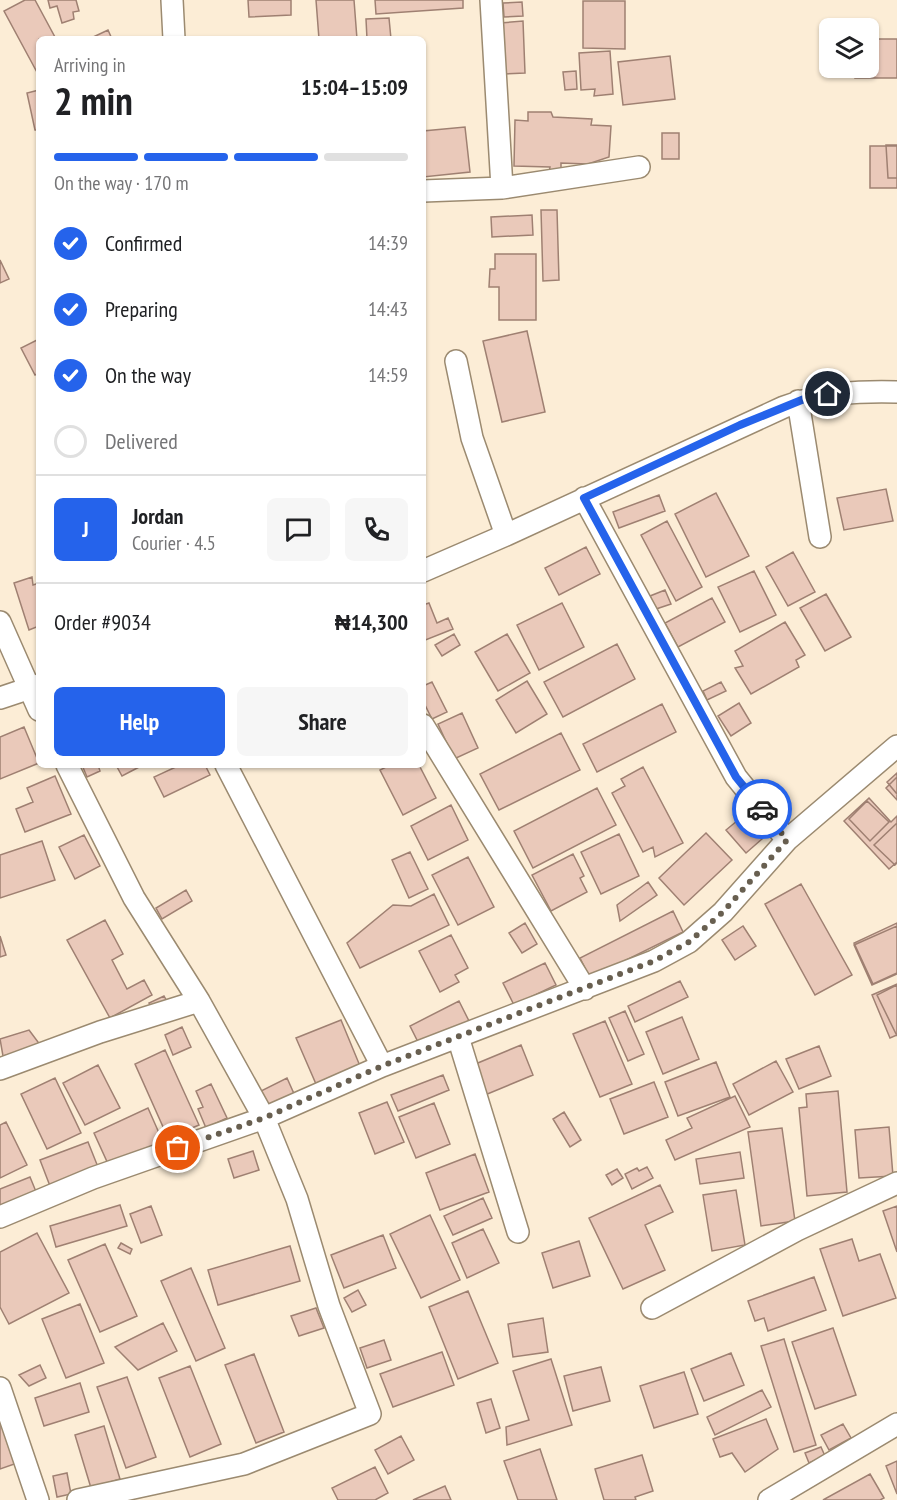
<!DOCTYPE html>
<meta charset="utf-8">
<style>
:root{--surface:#fff;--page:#f6f6f6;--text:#202124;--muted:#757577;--line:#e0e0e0;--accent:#2563eb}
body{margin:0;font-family:"PT Sans Narrow",sans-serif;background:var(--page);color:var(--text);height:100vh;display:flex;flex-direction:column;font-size:22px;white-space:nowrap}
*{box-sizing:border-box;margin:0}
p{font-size:20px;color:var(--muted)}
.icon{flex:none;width:33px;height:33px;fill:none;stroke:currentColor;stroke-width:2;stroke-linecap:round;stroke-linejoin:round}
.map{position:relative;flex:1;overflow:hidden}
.drawer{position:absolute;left:36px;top:36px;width:390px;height:732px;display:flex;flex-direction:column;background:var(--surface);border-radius:9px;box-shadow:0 2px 4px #0004}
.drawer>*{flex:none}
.buttons{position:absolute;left:819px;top:18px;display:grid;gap:12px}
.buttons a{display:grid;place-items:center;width:60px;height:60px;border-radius:9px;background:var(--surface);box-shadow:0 2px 4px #0004;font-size:30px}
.pin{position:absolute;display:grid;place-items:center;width:51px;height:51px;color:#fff;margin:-26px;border:3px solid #fff;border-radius:50%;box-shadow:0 2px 6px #0007}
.courier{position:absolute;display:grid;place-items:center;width:60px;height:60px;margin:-30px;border:4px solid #2563eb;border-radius:50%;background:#fff;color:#222;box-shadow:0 2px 8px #0007}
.head em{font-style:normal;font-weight:800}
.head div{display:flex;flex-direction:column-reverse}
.head{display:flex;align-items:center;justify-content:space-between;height:102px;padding:0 18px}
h1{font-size:39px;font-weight:800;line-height:45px}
.bar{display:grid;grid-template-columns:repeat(4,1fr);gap:9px 6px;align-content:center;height:72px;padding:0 18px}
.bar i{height:8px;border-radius:4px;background:var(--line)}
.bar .selected{background:var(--accent)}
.bar p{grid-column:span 4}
.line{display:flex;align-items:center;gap:15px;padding:0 18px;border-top:2px solid var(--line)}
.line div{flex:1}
.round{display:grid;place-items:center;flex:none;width:63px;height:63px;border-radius:9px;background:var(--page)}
ol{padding:0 18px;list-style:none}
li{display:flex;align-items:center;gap:18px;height:66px}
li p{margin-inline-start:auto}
li .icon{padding:6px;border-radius:50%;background:var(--accent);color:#fff;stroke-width:4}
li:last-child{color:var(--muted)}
li i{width:33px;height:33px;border:3px solid var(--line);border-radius:50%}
.primary-button{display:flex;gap:12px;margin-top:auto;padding:12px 18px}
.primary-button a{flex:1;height:69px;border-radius:9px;background:var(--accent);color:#fff;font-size:24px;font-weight:800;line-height:69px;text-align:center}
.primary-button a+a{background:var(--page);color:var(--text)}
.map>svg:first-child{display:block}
.building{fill:#eac9ba;stroke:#9f8072;stroke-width:1.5}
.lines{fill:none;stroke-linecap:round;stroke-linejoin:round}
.minor-casing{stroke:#9b8a70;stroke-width:24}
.minor{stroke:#fff;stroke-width:21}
.done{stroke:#685f50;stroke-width:6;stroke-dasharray:0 10.8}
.route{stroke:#2563eb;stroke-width:8}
</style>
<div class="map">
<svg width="897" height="1500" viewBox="0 0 897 1500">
<rect width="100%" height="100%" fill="#fcedd6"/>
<path class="building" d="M25,0h10l21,39h-17v37l-35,-65z
M48,0h28l3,11 -6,1 1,7 -12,4 -5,-17 -7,2z
M248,0h43v15l-42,2z
M316,0h38l3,39h-38z
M375,0h88v8l-87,6z
M583,1h42v48l-42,-1z
M522,2l1,14 -19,1 -1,-14z
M389,18l2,21h-24l-1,-20z
M523,21l2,52 -22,1 -3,-51z
M108,30l4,9h-23z
M868,39h29v39h-42v-10h13z
M610,51l3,43 -19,2 1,-7 -14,1 -2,-37z
M670,56l5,43 -52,6 -5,-43z
M576,71l1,18 -12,1 -2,-18z
M39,90v40h-4l-8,-37z
M528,112h23l2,5 39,2 -1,6 20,1 -2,31 -21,7 -27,-1v11l-12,-1 1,-6 -36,-1 1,-46 13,1z
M465,127l5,45 -47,5v-46z
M662,133h17v26h-17z
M886,145h11v33h-9z
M870,146h27v42h-27z
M541,210h16l2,70 -16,1z
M532,215l1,20 -41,2 -1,-20z
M495,254h41v66h-37v-33h-10l1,-18h5z
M0,260l9,19 -9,4z
M527,331l18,81 -43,10 -19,-81z
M39,339v34l-4,2 -14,-27z
M886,489l7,32 -49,9 -7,-32z
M716,493l33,63 -43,21 -31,-63z
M659,495l6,16 -46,17 -6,-16z
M667,521l35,66 -26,14 -35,-66z
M586,547l14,27 -41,21 -14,-27z
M793,552l22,40 -27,14 -22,-39z
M754,571l22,44 -36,17 -22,-45z
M32,577l1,8 6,-2v43l-10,4 -15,-47z
M665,590l6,14 -15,5 -6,-13z
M826,594l25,43 -26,14 -25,-43z
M712,598l13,24 -47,25 -13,-24z
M429,603l8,20 11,-5 5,11 -30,12v-36z
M562,603l22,44 -45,23 -22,-45z
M785,622l20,33 -9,5 3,7 -48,27 -16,-26 8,-2 -8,-15z
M454,634l6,11 -18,11 -7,-11z
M507,634l23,39 -32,18 -23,-39z
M617,644l18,35 -72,38 -19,-35z
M527,681l20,33 -31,19 -20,-33z
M432,682l15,30 -15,7 -9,-18v-15z
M721,682l5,9 -19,9 -4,-9z
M739,703l12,20 -20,13 -13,-20z
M662,704l14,28 -79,40 -14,-28z
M462,713l16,35 -24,11 -16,-35z
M24,727l15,36 -39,16v-42z
M561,733l19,37 -81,40 -19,-36z
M82,765h16l2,6 -13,6z
M116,765h27l-21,11z
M180,765h25l5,10 -46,22 -10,-20z
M390,765h29l17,33 -33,17 -23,-45z
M643,767l40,76 -28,14 -2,-10 -10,5 -31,-59 13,-7 -4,-7z
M897,773v21l-10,-12z
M55,776l16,38 -46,18 -9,-23 17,-7 -6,-14z
M897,777v23l-11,-12z
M597,788l19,37 -83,43 -19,-37z
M869,798l22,24 6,-6v46l-8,7 -45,-48z
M867,801l22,21 -19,19 -21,-22z
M451,805l17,35 -40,20 -17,-34z
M743,816l19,23 -16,14 -20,-23z
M897,823v40l-2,2 -21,-20z
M706,833l26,27 -48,45 -25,-27z
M619,834l20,42 -38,18 -20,-42z
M84,835l16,31 -25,13 -16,-32z
M42,841l13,39 -55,18v-43z
M410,852l18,37 -19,9 -17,-38z
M573,854l11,22 -4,2 7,14 -36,19 -19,-36z
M468,857l26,50 -36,18 -26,-50z
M648,882l9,13 -37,26 -3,-16z
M801,884l51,91 -37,20 -50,-91z
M186,890l6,11 -30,18 -6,-11z
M434,894l15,31 -89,43 -13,-25 46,-38 18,1z
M673,911l10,21 -93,46 -10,-20z
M105,920l18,34 -11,6 15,29 17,-9 8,15 -42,23 -43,-78z
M525,923l12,21 -15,9 -13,-20z
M897,923v50l-24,11 -19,-41z
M743,926l13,20 -21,14 -13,-20z
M897,926v48l-25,11 -18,-40z
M451,935l17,33 -13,7 4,7 -19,10 -21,-41z
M0,936l6,19 -6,2z
M545,963l11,22 -42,20 -11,-22z
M680,981l8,16 -53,25 -7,-16z
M897,984v51l-7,3 -18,-43z
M897,985v51l-20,-41z
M164,996l4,7 -15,7 -4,-7z
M459,1001l10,20 -49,25 -10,-20z
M625,1011l19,43 -16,7 -19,-43z
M682,1017l17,42 -36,15 -17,-42z
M341,1020l19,46 -44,18 -20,-46z
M605,1021l27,63 -32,13 -27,-63z
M182,1027l9,20 -18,8 -8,-20z
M29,1030l12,16 -38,10 -3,-17z
M521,1045l12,30 -48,20 -12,-30z
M819,1046l12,30 -32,13 -13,-30z
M165,1050l34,75 -31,13 -33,-74z
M776,1061l17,31 -44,23 -16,-31z
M716,1062l14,35 -52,19 -13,-34z
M98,1065l22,43 -35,17 -22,-42z
M443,1075l6,15 -51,21 -7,-16z
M55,1078l26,55 -34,16 -26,-55z
M287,1078l8,18 -29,14 -9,-17z
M654,1082l14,35 -44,17 -14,-35z
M211,1084l16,34 -21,10 -8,-19 5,-2 -7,-16z
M838,1091l9,101 -40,4 -8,-88 8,-1 -1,-13z
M735,1096l15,31 -75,33 -9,-20 26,-12 -5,-10z
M387,1102l17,40 -29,12 -16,-41z
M434,1103l16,41 -34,14 -17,-41z
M148,1108l15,34 -54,24 -15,-33z
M564,1112l17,28 -11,7 -17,-28z
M6,1122l21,43 -27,13v-53z
M889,1127l4,49 -34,2 -4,-48z
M782,1128l13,93 -34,5 -13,-94z
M88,1142l10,25 -48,19 -10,-26z
M253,1151l6,19 -25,8 -6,-19z
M740,1152l4,26 -44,6 -4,-25z
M475,1154l14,38 -49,18 -14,-37z
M647,1167l6,11 -21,11 -7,-15 12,-6 2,3z
M617,1169l6,9 -11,7 -6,-10z
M30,1177l7,17 -37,15v-20z
M660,1185l13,27 -28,13 20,45 -42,19 -34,-71z
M736,1190l9,55 -33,6 -9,-56z
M483,1198l9,20 -39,17 -9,-19z
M120,1205l7,21 -71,21 -6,-21z
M151,1206l11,29 -21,8 -11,-29z
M897,1206v46l-14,-41z
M430,1215l30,65 -39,18 -31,-64z
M483,1229l16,34 -32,15 -15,-35z
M37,1233l32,60 -60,31 -9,-17v-55z
M383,1235l13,33 -52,20 -13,-33z
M852,1239l7,22 21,-7 16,44 -53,18 -23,-67z
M579,1241l11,35 -37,12 -11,-35z
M121,1243l11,6 -2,5 -12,-6z
M105,1244l32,72 -37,16 -32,-72z
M290,1246l10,35 -82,24 -10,-35z
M191,1268l34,80 -29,13 -35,-80z
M814,1277l12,33 -58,21 -4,-13 -9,3 -7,-20z
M358,1290l8,15 -14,7 -8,-14z
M468,1291l30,72 -40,16 -29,-72z
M80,1304l24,59 -38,15 -24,-59z
M316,1308l8,20 -25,8 -8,-20z
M543,1318l5,34 -35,5 -5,-33z
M163,1323l14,28 -39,19 -23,-23z
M833,1328l23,67 -41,14 -23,-67z
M784,1339l32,106 -22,7 -33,-106z
M384,1340l7,20 -24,8 -7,-20z
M442,1352l12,33 -61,22 -13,-33z
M731,1353l13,32 -40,16 -13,-32z
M254,1354l30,78 -28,11 -31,-78z
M551,1359l21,66 -65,20 -1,-18 23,-7 -16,-49z
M40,1365l6,13 -17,8 -10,-11z
M190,1366l31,78 -31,13 -31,-79z
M601,1367l9,34 -37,10 -9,-35z
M684,1372l14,42 -44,14 -14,-42z
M127,1377l29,80 -30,11 -29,-81z
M80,1383l9,29 -45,14 -9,-28z
M762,1390l9,17 -56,28 -8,-18z
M491,1399l9,29 -14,5 -9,-30z
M766,1419l12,30 -33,23 -13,-19 -12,4 -7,-18z
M5,1423l15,39 -20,7v-44z
M843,1424l8,14 -22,12 -8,-15z
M104,1426l16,53 -29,9 -16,-53z
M401,1436l13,24 -26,14 -13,-24z
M821,1447l4,9 -16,7 -4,-10z
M540,1449l17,51h-39l-14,-39z
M642,1455l11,36 -18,6 1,3h-32l-9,-31z
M897,1461v33l-11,-28z
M375,1467l13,26 -13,7h-37l-6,-12z
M67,1473l4,21 -14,3 -4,-21z
M870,1474l14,24 -4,2h-57z
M445,1486l6,14h-38z"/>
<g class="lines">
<g class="minor-casing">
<path id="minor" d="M172,0l2,39
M491,0l11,188
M423,191l79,-3 137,-21
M456,361l16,77 34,97
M798,401l22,136
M584,498l152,279 51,63
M423,571l83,-36 278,-128c38,-14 73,-16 113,-15
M0,622l39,88
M0,698l39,-13
M423,725l162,264
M67,765l67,133 65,103 65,117 33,81 32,107 41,108 -126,50 -166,36
M226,765l156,301
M458,1037l60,195
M0,1069l100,-37 99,-31
M0,1217l93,-39 171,-60 118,-52 272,-105 35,-19 34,-30 64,-72 110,-94
M652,1308l145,-78 100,-47
M0,1388l38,112
M769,1500l128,-76"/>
</g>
<use href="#minor" class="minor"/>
</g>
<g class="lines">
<path class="done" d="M178,1148l86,-30 118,-52 272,-105 35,-19 34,-30 64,-72 -25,-31"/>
<path class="route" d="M762,809l-26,-32 -152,-279 156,-73 69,-28 19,-3"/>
</g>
</svg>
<div class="buttons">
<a><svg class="icon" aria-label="layers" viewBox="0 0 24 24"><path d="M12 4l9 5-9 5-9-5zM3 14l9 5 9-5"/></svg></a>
</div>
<div class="pin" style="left:178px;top:1148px;background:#ea580c"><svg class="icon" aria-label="bag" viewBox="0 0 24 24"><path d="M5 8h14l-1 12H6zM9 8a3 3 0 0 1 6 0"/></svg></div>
<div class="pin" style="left:828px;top:394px;background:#1f2937"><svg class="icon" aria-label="home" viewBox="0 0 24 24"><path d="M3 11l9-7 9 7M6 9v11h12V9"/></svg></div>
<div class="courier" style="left:762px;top:809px"><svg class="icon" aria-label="car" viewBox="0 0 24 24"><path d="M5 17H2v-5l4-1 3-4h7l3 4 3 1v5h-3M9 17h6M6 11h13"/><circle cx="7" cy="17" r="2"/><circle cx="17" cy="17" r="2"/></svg></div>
<section class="drawer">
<div class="head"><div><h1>2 min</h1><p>Arriving in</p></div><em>15:04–15:09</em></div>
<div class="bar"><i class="selected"></i><i class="selected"></i><i class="selected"></i><i></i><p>On the way · 170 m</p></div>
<ol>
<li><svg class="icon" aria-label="check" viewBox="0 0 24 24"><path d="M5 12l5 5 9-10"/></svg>Confirmed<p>14:39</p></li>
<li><svg class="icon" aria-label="check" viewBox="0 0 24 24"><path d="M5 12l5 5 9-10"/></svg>Preparing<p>14:43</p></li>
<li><svg class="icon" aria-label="check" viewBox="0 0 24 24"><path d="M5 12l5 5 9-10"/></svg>On the way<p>14:59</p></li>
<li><i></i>Delivered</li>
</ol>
<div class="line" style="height:108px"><b class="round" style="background:var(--accent);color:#fff">J</b><div><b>Jordan</b><p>Courier · 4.5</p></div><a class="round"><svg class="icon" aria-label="chat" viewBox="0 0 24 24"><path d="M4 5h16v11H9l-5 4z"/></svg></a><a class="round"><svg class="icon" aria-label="phone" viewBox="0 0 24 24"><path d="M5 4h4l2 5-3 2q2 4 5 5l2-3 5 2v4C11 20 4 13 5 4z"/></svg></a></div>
<div class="line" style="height:78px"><div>Order #9034</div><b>₦14,300</b></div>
<div class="primary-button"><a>Help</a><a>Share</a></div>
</section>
</div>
